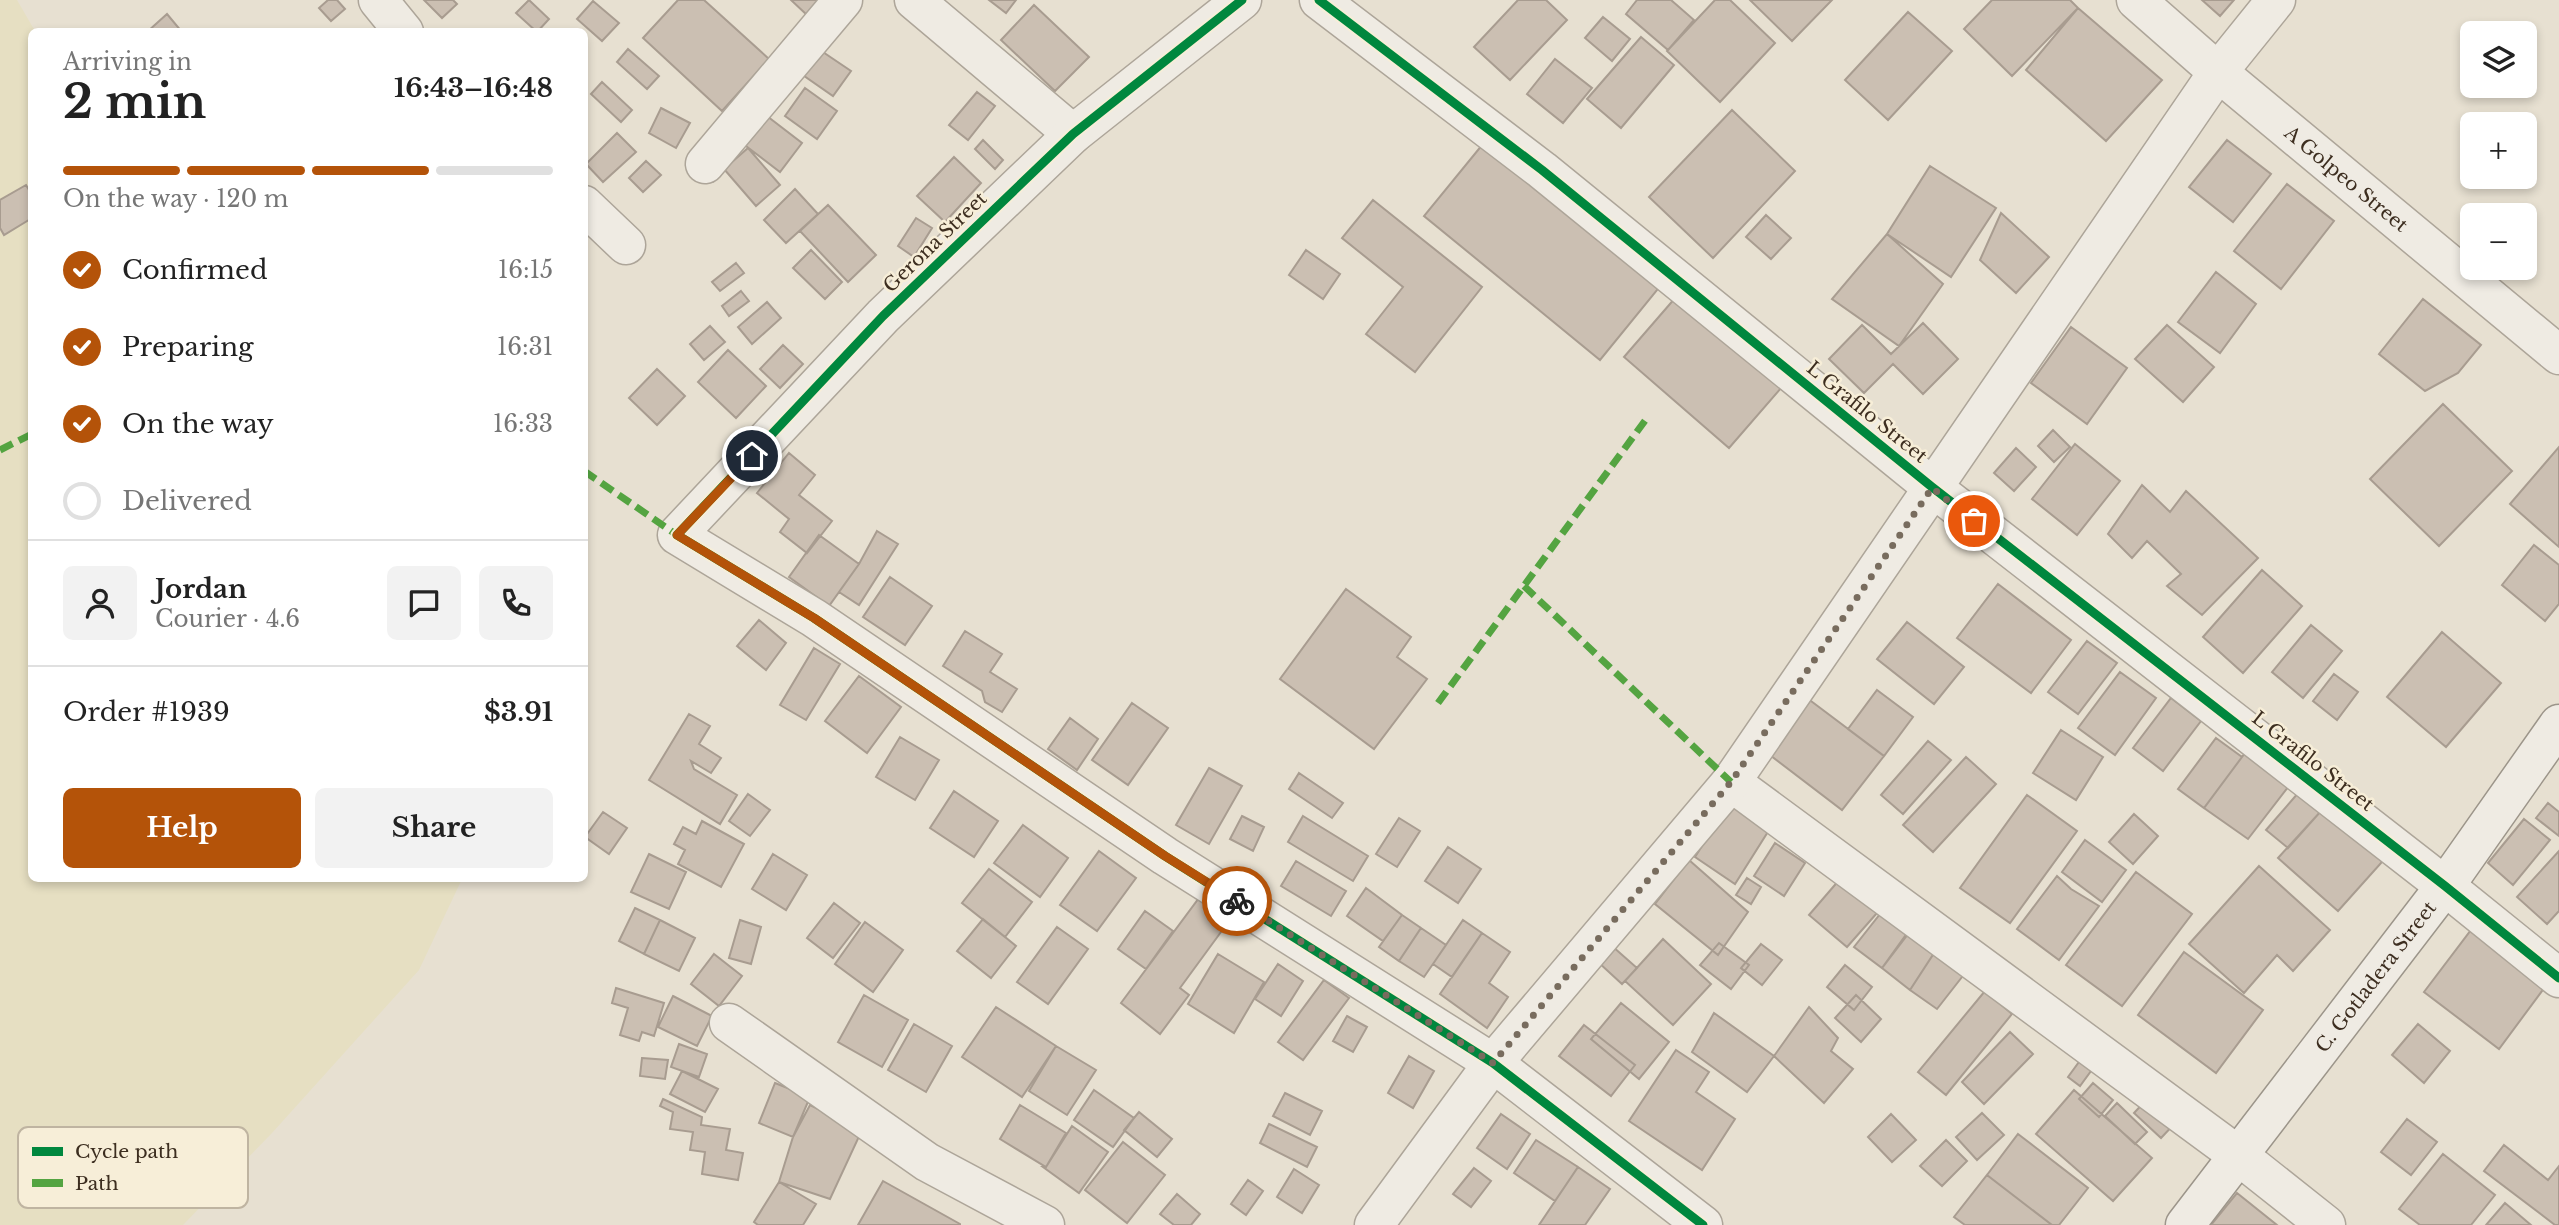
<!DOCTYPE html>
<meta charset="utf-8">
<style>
:root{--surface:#fff;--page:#f2f2f2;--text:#222;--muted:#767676;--line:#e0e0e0;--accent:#b45309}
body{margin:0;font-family:"Libre Baskerville",serif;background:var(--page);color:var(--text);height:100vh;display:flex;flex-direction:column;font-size:26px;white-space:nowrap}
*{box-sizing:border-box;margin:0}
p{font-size:23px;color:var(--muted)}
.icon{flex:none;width:38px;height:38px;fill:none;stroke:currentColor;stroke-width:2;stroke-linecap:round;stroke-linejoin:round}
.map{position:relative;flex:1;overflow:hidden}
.panel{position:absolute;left:28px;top:28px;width:560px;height:854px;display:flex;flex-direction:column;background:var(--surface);border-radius:10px;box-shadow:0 4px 10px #0003}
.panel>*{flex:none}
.tools{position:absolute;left:2460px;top:21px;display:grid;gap:14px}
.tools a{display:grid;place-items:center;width:77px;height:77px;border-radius:10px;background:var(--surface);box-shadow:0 4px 10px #0003;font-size:35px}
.pin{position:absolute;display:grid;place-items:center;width:60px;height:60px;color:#fff;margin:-30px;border:4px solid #fff;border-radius:50%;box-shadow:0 2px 7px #0007}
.courier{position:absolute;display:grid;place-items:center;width:70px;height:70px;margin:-35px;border:5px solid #b45309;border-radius:50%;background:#fff;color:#222;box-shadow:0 2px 9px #0007}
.summary em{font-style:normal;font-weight:800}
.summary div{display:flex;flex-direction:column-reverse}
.summary{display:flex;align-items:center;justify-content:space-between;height:119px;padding:0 35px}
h1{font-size:46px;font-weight:800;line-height:52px}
.bar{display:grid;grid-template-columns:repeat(4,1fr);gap:10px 7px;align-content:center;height:84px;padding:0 35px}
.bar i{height:9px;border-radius:5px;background:var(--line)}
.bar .current{background:var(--accent)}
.bar p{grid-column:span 4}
.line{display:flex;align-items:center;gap:18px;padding:0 35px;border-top:2px solid var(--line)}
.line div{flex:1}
.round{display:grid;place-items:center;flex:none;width:74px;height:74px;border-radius:10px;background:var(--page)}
ol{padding:0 35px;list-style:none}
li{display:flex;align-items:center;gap:21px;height:77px}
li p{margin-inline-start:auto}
li .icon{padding:7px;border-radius:50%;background:var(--accent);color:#fff;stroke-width:4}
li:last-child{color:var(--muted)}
li i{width:38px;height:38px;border:4px solid var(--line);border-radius:50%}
.action{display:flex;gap:14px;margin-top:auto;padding:14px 35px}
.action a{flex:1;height:80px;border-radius:10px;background:var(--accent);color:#fff;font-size:28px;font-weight:800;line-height:80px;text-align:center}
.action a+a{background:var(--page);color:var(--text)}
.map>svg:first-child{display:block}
.farmland{fill:#e6dfc2}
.building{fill:#cbbfb2;stroke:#a89c90;stroke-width:2}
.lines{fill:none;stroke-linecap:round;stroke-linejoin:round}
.minor-casing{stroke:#ada599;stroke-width:41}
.secondary-casing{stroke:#9c958a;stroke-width:41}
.minor{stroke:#efebe3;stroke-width:38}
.secondary{stroke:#efebe3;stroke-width:38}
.quiet{stroke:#54a441;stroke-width:7;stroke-dasharray:14 7;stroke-linecap:butt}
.cycleway-casing{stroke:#f7eed8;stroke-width:13}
.cycleway{stroke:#00873e;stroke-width:9}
.done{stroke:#786c5e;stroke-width:7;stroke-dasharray:0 12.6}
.route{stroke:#b45309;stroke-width:9}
.labels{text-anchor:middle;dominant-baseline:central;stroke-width:5;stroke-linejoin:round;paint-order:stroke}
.street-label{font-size:19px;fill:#3d2e20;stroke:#f7eed8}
.key{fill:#f7eed8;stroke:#bfb4a1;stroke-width:2}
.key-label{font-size:19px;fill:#3d2e20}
</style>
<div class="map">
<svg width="2559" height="1225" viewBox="0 0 2559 1225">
<rect width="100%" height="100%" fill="#e7e0d1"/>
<path class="farmland" d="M0,0h17l18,31 -3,1v846l430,1 -43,91 -147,163 -89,92h-183z"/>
<path class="building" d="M328,0h9l8,9 -14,12 -12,-13z
M424,0h29l4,4 -15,14z
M529,0l20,19 -12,13 -21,-19z
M678,0h26l65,59 -47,52 -79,-73z
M791,0h29l-13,15z
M989,0h27l-10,13z
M1518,0h28l21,20 -57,60 -36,-33z
M1637,0h34l23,20 -26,30 -42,-36z
M1715,0h15l45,43 -55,59 -53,-51z
M1750,0h82l-40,41z
M1992,0h78l8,8 -66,68 -48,-47z
M2202,0h32l-14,16z
M593,1l26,22 -17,18 -25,-22z
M1034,5l55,52 -34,34 -54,-51z
M2078,8l84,72 -56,61 -80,-71z
M1908,12l44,39 -64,69 -43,-40z
M167,14l15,18h-35z
M1603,17l27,22 -18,22 -27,-23z
M1641,37l33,28 -53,63 -34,-29z
M814,46l37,25 -18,25 -36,-25z
M628,49l31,27 -12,13 -30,-27z
M1555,59l37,29 -29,35 -36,-29z
M602,82l30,28 -11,12 -30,-28z
M805,88l32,23 -20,28 -32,-23z
M977,92l18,14 -27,34 -19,-15z
M661,108l29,15 -14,25 -27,-15z
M1732,110l63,61 -82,87 -64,-61z
M763,113l39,30 -22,29 -38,-29z
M617,133l19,19 -33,30 -17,-18z
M1487,139l175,145 -62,76 -176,-144z
M983,140l20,20 -8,9 -20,-20z
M2227,140l44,34 -38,48 -44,-35z
M748,148l32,37 -24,21 -32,-37z
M954,157l27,26 -36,39 -28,-26z
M646,161l15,14 -18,17 -14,-14z
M1930,166l66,42 -45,69 -64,-43z
M2287,184l47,37 -53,68 -47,-38z
M26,185l6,10v23l-28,17 -4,-7v-28z
M795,189l23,25 -32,29 -22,-23z
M1373,200l109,87 -67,85 -49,-38 37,-47 -61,-49z
M828,205l48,50 -28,27 -48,-51z
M2001,213l48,44 -33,36 -36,-33z
M1766,215l25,23 -20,21 -25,-22z
M916,218l16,10 -18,29 -16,-11z
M1887,234l56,50 -44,62 -67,-47z
M811,250l31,32 -17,17 -32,-31z
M1306,250l34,24 -17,25 -34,-24z
M736,263l8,10 -24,18 -8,-9z
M2216,272l40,32 -36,49 -42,-31z
M741,291l8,10 -20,15 -7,-10z
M1676,297l105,91 -52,60 -105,-91z
M2423,299l58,46 -23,28 -33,18 -46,-37z
M767,302l14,16 -29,26 -14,-17z
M1923,323l35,36 -35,35 -30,-30 -29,29 -35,-34 33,-34 29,29z
M2167,325l47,42 -31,35 -48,-43z
M710,326l15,16 -21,18 -14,-16z
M2071,327l56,41 -40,56 -56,-41z
M783,345l20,19 -23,24 -20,-19z
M728,350l38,36 -30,32 -38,-36z
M657,369l28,27 -28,29 -28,-27z
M2443,404l69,67 -73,75 -69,-67z
M2053,430l17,17 -16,15 -16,-16z
M2075,444l45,37 -43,54 -45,-36z
M2559,447v100l-49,-43z
M2016,448l20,19 -22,24 -20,-18z
M789,453l26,22 -16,20 33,26 -25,32 -27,-21 9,-13 -32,-26z
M2142,485l28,27 16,-21 72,67 -56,57 -35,-29 14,-12 -34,-33 -15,17 -24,-24z
M877,531l21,13 -39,61 -20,-13 20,-28z
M819,535l40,29 -30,42 -40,-29z
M2534,545l25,20v39l-14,17 -43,-36z
M2262,570l40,36 -59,67 -40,-36z
M890,577l42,29 -27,39 -42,-28z
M1998,584l73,56 -40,53 -74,-55z
M1346,589l65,48 -14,20 30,22 -53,70 -94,-70z
M759,620l27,23 -20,27 -29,-24z
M1907,622l57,45 -30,37 -57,-45z
M2311,625l31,26 -39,47 -31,-26z
M965,631l37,23 -12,18 27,17 -15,23 -17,-10 -3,-11 -39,-25z
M2442,632l59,51 -55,64 -59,-50z
M2087,641l30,22 -39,51 -30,-22z
M814,648l26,16 -34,56 -26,-15z
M2120,672l36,26 -41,57 -37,-27z
M2334,674l24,18 -21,28 -24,-19z
M859,676l42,31 -34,46 -42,-32z
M1877,690l36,27 -29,39 -36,-27z
M1799,692l85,64 -42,54 -84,-64z
M2171,698l30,23 -38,50 -30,-23z
M1132,703l36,25 -40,57 -36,-25z
M689,714l21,12 -11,18 22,14 -10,15 -20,-12 3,8 43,26 -17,29 -71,-44z
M1070,718l28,21 -21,31 -29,-21z
M2061,730l42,27 -27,43 -43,-27z
M900,737l39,23 -24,40 -39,-23z
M2216,738l26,19 -38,51 -26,-19z
M1928,741l23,19 -48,54 -22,-19z
M2248,749l44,33 -44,57 -44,-31z
M1966,757l30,27 -63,68 -30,-27z
M1209,768l33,18 -33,58 -33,-19z
M1299,773l44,30 -11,15 -43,-29z
M954,791l44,30 -24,36 -44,-29z
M2299,792l22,19 -33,37 -22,-18z
M1736,793l40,26 -41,65 -40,-27z
M748,794l22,16 -20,26 -21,-15z
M2027,795l50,36 -67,92 -50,-35z
M2548,803l11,9v24l-23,-18z
M2321,811l69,42 -52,58 -60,-53z
M603,812l24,16 -18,26 -24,-17z
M2134,814l24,22 -25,28 -24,-22z
M1242,816l22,11 -11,24 -23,-12z
M1303,816l65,40 -15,25 -65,-39z
M1399,818l21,13 -23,36 -21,-13z
M2524,819l26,21 -37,45 -25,-22z
M702,821l42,23 -23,43 -43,-23 7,-14 -11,-6 9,-17 13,7z
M1023,825l45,33 -28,39 -46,-34z
M2085,840l41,30 -24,32 -40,-30z
M1775,843l30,20 -21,33 -30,-20z
M1448,847l33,22 -23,34 -33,-22z
M1099,851l37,27 -39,53 -37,-26z
M2559,851v60l-12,13 -30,-27z
M649,854l37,18 -17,37 -38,-17z
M773,854l34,21 -21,35 -34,-21z
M1689,860l59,52 -30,43 -63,-51z
M1296,861l50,30 -15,25 -50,-30z
M2259,866l71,64 -37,41 -16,-16 -33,38 -55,-49z
M989,869l43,33 -27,35 -43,-34z
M2136,872l56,42 -70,92 -56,-41z
M2057,876l14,13 28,17 -40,54 -42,-31z
M1747,878l14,9 -10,17 -15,-9z
M1840,879l37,34 -30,34 -38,-32z
M1366,888l36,27 -19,26 -36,-25z
M1199,898l30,23 -49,67 9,7 -29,39 -39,-31z
M834,903l26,20 -27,35 -26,-20z
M1888,904l27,21 -33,43 -28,-21z
M635,908l25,12 -16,34 -25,-13z
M1145,911l28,20 -27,38 -28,-20z
M1402,915l19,13 -22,33 -20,-14z
M983,919l33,27 -25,32 -34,-27z
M660,920l35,18 -16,33 -35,-17z
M740,920l21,7 -10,37 -22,-6z
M1463,920l19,13 -30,44 -19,-13z
M865,922l38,28 -30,42 -38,-28z
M1057,927l31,22 -40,55 -31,-22z
M1421,928l25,17 -22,32 -25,-16z
M1910,929l28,18 -28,43 -28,-22z
M2471,930l74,57 -46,62 -75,-57z
M1482,933l28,19 -21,31 19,14 -21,31 -47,-34z
M1663,939l48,45 -38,41 -48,-44z
M1719,943l30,22 -18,24 -31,-24z
M1761,944l21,16 -20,25 -21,-17z
M1612,946l25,22 -15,16 -24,-22z
M1938,947l31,21 -32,41 -27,-19z
M2184,952l79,58 -47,63 -78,-58z
M714,954l28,22 -23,30 -28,-22z
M1218,954l46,28 -30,51 -46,-29z
M1278,964l25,17 -22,35 -26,-17z
M1845,965l27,22 -18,23 -27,-23z
M1324,980l25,18 -46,62 -25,-18z
M616,988l48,15 -10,33 -12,-4 -3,9 -19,-6 8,-27 -16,-5z
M1985,991l27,23 -66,81 -28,-23z
M864,995l44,25 -26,47 -44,-25z
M1856,995l25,24 -20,23 -26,-24z
M673,996l39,20 -15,30 -39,-19z
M1621,1003l48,39 -30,37 -48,-40z
M996,1007l60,39 -34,51 -60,-40z
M1809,1007l29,31 -7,13 22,18 -29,34 -50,-47z
M1714,1013l60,43 -27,36 -55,-40z
M1347,1016l20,11 -14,25 -20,-11z
M914,1024l38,22 -26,46 -38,-22z
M2418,1024l32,27 -26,32 -32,-28z
M1584,1025l51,40 -24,31 -52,-40z
M2010,1032l23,22 -49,50 -22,-22z
M679,1044l28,10 -8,23 -28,-10z
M1056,1046l40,24 -29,45 -38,-24z
M1676,1050l33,22 -13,20 39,27 -33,51 -73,-49z
M2087,1051l12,9 -19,26 -12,-9z
M1409,1056l25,15 -21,37 -25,-15z
M642,1058l26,2 -3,19 -25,-3z
M682,1071l36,18 -13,23 -35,-18z
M775,1083l35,14 -17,40 -34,-14z
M2093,1083l20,17 -14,17 -20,-18z
M1094,1090l40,28 -21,29 -39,-27z
M2074,1090l78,68 -39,43 -77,-67z
M1285,1093l37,18 -12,24 -37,-19z
M2150,1096l27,25 -16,17 -27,-25z
M663,1099l39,18 -1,8 29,4 -4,21 17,3 -5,27 -36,-6 3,-22 -15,-2 3,-18 -23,-3 3,-17 -13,-6z
M2117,1103l30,29 -12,12 -30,-28z
M810,1105l52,25 -32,69 -51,-17 14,-45z
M1020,1105l46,28 -20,34 -46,-28z
M1139,1112l33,27 -15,18 -33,-27z
M1982,1113l22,22 -27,25 -21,-23z
M1501,1114l29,20 -23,35 -30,-21z
M1891,1114l25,26 -24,22 -24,-25z
M2407,1119l30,23 -26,33 -30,-23z
M1269,1124l48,23 -10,20 -47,-24z
M1072,1126l36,26 -29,41 -36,-26h3z
M2018,1134l70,54 -29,37h-7l-65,-50z
M1536,1140l42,27 -23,34 -41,-28z
M1946,1140l21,21 -25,25 -22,-20z
M1123,1142l42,33 -38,48 -42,-33z
M2504,1145l44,35 11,-14v59h-4l-71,-54z
M2443,1154l52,41 -24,30h-51l-21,-16z
M1578,1167l32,22 -25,36h-46z
M1474,1168l17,13 -20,26 -18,-13z
M1294,1169l25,16 -17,28 -25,-16z
M1987,1175l65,50h-87l-11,-8z
M1248,1180l15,11 -17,24 -15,-11z
M883,1181l77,43v1h-102z
M779,1182l37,22 -13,21h-45l-4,-3z
M2237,1193l40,32h-66z
M1177,1194l23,20 -9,11h-17l-14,-11z
M2505,1203l26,22h-45z"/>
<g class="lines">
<g class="minor-casing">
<g id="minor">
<path d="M378,0l26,32"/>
<path d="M914,0l159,134"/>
<path d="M1242,0l-169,134 -190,182 -206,219 137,83 351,238 328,207 210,162"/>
<path d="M1319,0l223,170 390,317 513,399 114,92"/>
<path id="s1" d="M2136,0l82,72 341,283"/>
<path d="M705,164l138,-164"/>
<path d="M584,205l42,40"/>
<path d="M1731,782l508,374 87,69"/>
<path d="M729,1023l198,139 118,63"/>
<path d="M1374,1225l119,-162 238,-281 487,-710 58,-72"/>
</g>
</g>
<g class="secondary-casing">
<g id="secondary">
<path id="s2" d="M2185,1225l260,-339 114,-162"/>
</g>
</g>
<use href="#minor" class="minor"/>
<use href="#secondary" class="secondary"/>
<path class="quiet" d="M0,450l32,-16
M584,471l93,64
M1524,586l207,196
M1438,703l209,-285"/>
<g class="cycleway-casing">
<path id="cycleway" d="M1242,0l-169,134 -190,182 -206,219 137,83 351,238 328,207 210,162
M1319,0l223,170 390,317 513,399 114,92"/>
</g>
<use href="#cycleway" class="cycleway"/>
</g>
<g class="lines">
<path class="done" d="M1237,901l256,162 238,-281 201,-294 42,33"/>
<path class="route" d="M752,456l-75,79 137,83 351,238 72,45"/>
</g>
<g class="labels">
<g class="street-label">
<text stroke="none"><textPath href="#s1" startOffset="276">A Golpeo Street</textPath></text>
<text transform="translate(935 242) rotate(-44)">Gerona Street</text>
<text transform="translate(1867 412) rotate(39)">L Grafilo Street</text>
<text transform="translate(2313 761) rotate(38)">L Grafilo Street</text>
<text stroke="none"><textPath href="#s2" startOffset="313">C. Gotladera Street</textPath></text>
</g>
</g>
<rect x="18" y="1127" width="230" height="81" rx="10" class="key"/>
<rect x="32" y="1147" width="31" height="9" fill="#00873e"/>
<rect x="32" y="1179" width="31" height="8" fill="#54a441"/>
<g class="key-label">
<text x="75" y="1158">Cycle path</text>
<text x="75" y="1190">Path</text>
</g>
</svg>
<div class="tools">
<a><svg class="icon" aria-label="layers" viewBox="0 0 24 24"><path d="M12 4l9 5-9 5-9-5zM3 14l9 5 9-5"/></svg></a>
<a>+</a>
<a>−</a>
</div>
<div class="pin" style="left:1974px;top:521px;background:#ea580c"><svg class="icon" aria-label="bag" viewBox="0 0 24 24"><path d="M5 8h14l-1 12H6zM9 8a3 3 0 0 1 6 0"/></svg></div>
<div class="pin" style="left:752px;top:456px;background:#1f2937"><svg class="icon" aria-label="home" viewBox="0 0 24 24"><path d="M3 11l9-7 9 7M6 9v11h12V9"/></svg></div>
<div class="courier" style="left:1237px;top:901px"><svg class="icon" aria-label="bike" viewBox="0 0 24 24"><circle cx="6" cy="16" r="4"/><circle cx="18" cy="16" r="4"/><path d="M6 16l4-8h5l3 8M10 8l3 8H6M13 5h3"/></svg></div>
<section class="panel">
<div class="summary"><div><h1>2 min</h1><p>Arriving in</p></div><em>16:43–16:48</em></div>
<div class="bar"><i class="current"></i><i class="current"></i><i class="current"></i><i></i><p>On the way · 120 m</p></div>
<ol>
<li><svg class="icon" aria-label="check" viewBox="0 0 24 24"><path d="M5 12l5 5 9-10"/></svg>Confirmed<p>16:15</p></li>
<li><svg class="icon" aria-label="check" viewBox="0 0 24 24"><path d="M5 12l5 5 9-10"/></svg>Preparing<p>16:31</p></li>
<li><svg class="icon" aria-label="check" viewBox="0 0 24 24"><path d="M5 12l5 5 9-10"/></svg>On the way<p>16:33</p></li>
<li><i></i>Delivered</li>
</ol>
<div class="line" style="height:126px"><a class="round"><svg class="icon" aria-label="person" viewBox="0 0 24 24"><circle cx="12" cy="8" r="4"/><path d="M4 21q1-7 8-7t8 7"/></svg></a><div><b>Jordan</b><p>Courier · 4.6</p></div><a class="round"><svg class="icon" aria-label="chat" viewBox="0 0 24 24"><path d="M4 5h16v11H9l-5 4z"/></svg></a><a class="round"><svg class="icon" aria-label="phone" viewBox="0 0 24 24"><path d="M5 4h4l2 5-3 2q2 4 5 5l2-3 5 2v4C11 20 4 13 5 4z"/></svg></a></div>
<div class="line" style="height:91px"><div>Order #1939</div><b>$3.91</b></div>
<div class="action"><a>Help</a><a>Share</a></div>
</section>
</div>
